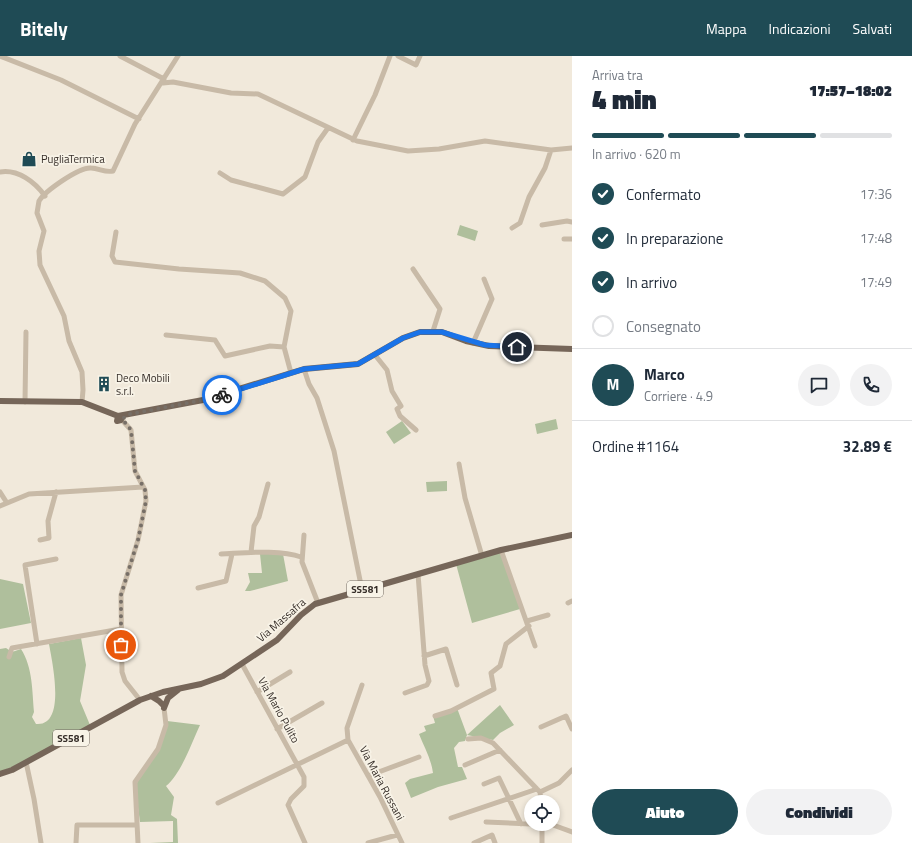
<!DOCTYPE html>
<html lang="it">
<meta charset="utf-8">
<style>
:root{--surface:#fff;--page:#f2f2f3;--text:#1f2937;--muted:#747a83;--line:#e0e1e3;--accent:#1f4b55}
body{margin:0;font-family:"Titillium Web",sans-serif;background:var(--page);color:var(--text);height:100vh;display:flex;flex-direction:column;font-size:15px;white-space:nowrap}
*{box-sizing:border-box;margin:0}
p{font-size:13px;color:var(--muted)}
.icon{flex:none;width:22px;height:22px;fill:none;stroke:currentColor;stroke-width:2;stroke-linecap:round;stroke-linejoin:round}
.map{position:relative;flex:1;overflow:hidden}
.drawer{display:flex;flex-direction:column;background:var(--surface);width:340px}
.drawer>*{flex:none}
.fabs{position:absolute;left:524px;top:739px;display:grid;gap:8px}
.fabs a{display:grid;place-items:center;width:36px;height:36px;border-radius:50%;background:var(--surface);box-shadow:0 2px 6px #0003;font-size:20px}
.pin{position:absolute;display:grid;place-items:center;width:34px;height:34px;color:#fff;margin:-17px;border:2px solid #fff;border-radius:50%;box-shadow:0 1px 4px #0007}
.courier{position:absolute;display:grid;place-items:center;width:40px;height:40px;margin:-20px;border:3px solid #1a73e8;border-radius:50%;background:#fff;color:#222;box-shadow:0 1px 5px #0007}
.headline em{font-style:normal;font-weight:800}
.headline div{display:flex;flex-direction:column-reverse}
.headline{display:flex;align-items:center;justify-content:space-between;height:68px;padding:0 20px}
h1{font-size:26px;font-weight:800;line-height:30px}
.bar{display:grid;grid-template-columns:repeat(4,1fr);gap:6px 4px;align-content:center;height:48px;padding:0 20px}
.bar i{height:5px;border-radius:3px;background:var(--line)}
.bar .on{background:var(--accent)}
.bar p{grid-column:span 4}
.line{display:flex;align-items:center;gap:10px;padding:0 20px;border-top:1px solid var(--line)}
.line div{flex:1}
.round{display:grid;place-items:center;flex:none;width:42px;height:42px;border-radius:21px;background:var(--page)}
ol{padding:0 20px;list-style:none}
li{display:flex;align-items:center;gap:12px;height:44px}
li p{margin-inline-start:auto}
li .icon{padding:4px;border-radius:50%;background:var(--accent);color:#fff;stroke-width:4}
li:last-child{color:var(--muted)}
li i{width:22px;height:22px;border:2px solid var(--line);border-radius:50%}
.button{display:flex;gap:8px;margin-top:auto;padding:8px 20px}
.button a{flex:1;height:46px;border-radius:24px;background:var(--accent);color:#fff;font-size:16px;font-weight:800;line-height:46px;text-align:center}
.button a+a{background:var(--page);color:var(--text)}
header{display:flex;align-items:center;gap:24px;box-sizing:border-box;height:56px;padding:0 20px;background:var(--accent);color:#fff}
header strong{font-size:19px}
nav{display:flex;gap:22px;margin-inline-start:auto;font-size:14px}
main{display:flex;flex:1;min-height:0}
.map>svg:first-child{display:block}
.green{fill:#afbf9c}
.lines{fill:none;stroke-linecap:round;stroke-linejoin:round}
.minor{stroke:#c8baa7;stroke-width:5}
.major{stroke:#766659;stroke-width:6}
.done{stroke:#776f67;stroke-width:4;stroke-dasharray:0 7.2}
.route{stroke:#1a73e8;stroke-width:5}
.labels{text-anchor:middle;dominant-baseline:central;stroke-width:3.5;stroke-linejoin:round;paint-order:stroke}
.shield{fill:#f8f3e7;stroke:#706861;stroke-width:1}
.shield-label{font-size:10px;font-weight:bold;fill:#352d28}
.poi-label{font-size:11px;fill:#352d28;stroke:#f8f3e7;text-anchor:start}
.street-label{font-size:11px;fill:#352d28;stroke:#f8f3e7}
</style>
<header>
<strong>Bitely</strong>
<nav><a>Mappa</a><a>Indicazioni</a><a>Salvati</a></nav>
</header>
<main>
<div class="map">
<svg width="572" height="787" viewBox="0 0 572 787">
<rect width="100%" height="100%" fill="#f1e9db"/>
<path class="green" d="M460,169l18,6 -3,10 -18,-6z
M556,363l2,10 -21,5 -2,-10z
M402,365l9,12 -17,11 -8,-12z
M447,425v10l-20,1 -1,-10z
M501,496l19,57 -48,14 -16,-59z
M260,498h23l5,27 -38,10h-5l5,-9 -2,-9h14z
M0,523l23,5 8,39 -31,6z
M81,582l5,27 -6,36 10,24 -66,37 -24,10v-123l6,-1 6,4 9,-3c12,19 11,42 13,63l-2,5 4,7c31,3 16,-63 13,-80z
M500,649l14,20 -14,8 -7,7 -26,-5 -2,6 -6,1 -5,6 4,19h4l5,12 -29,8 -27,11 -6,-15 5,-4 23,-6c-2,-15 -9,-26 -14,-39l7,-3 -2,-5 11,-3 -2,-7 24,-8 10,27z
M167,665l33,4c-8,17 -19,49 -34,61l8,11 -3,18 6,4 1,24h-28l23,-1v-21l-33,1 -5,-36 25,-42z"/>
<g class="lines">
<path class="minor" d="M0,0l61,24 78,39
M120,0l44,23
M398,0l18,9 4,-9
M163,27l10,-1 58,11 27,1 99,47 51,10 31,-2 46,-8 66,9 21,-2
M353,84l22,-45 15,-39
M0,116c18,-3 35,10 45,24
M220,117l11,7 52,14 22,-17 13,-35 10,-14
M542,169l25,-4 5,1
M512,172l8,-5 9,-26 16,-29 6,-18
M116,176l-4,24 3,6 64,7 61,4 25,8 20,17 6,13 -7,36 7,26
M564,183h8
M413,213l27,40 -7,22
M166,279l49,5 10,16 45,-10 14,1
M473,287l19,-44 -8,-20
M375,299l12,15 5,21 9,15 -4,3 3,7 16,14
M304,313l5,15 8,14 17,53 28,139
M25,346l1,-70
M82,346l1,-12 -1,-18 -13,-31 -5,-25 -24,-51 -1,-14 5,-20 -7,-18 2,-12c6,-10 40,-34 52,-33 8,0 14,5 22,3l22,-47 43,-68
M122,364l9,10 4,41 10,19 1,11 -8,39 -17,55 1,77 3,9 15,19
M459,408l6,34 17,58
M0,436l7,11
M0,450l29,-12 114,-7
M304,479l-2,27 16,41
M40,484l9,-2 -1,-17 8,-29
M501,494l34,96
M251,496l3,-26 5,-9 9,-33
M221,498c23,-1 59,-5 80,3
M198,532l28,-7 6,-27
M568,547l4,-2
M527,565l21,-6
M37,588l-12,-79 31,-6
M424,600l22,-7 11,36
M9,601l3,-9 109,-19
M242,608l62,113v9l-13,13 -3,6 17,38
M362,629l-15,43 1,12 32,57 22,46
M257,636l33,-20
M405,637l22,-8 2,-4 -4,-16 -7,-91
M435,660l16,-5 43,-22 -3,-16 9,-7 6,-22 23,-18
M541,671l25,-11 6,13
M277,673l45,-26
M468,683l13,-1 12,5 44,46 3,3 1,10
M26,706l8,37 7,44
M465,709l35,-15
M368,720l51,-19
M484,728l15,-6 22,46
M540,736l19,-9 13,-13
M218,747l130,-63
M451,762l86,-29
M486,766l67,3 19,7
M542,768v19
M76,787l1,-18h60
M138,787l-3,-61 23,-33 8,-24 -2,-17
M368,787l29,-8
M474,787l18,-8 3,8"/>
<path class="major" d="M0,345l82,1 36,14
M121,361v3l-4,1 1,-5 85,-16 101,-31 54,-5 45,-26 17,-6h22l24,9 23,5 83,3
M151,640l8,5 4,4
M164,652l4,-10 10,-8
M0,718l12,-4 128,-70 23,-8 38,-8 22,-8 54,-36 24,-25 14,-11 186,-54 71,-15"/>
</g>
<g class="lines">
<path class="done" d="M121,589v-50l17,-55 8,-39 -1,-11 -10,-19 -4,-41 -9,-11 8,-5 73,-14 19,-5"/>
<path class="route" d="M222,339l82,-26 54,-5 45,-26 17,-6h22l43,13 32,2"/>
</g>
<defs>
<g id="shop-bare" transform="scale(1.2)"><path d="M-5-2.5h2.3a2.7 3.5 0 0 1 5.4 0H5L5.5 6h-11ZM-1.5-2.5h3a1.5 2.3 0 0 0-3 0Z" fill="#1f4b55" stroke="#f8f3e7" stroke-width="2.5" paint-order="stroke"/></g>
<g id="building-bare" transform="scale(1.2)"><path d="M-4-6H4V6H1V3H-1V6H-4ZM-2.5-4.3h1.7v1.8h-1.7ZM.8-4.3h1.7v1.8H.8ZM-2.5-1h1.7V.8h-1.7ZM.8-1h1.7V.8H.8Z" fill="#1f4b55" stroke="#f8f3e7" stroke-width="2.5" paint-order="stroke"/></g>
</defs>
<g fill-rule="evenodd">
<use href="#shop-bare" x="29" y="103"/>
<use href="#building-bare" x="104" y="328"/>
</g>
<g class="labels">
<g class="shield">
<rect x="347" y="525" width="36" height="16" rx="3"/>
<rect x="53" y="674" width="36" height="16" rx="3"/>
</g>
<g class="shield-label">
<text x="365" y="533">SS581</text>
<text x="71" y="682">SS581</text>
</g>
<g class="poi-label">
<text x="41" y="103">PugliaTermica</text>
<text x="116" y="322">Deco Mobili<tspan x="116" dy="13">s.r.l.</tspan></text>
</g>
<g class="street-label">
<text transform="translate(281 564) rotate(-41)">Via Massafra</text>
<text transform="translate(279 654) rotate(61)">Via Mario Pulito</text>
<text transform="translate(382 727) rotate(62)">Via Maria Russani</text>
</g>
</g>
</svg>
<div class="fabs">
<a><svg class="icon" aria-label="locate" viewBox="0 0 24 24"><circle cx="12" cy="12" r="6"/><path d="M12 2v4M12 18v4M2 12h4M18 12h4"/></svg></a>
</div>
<div class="pin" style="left:121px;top:589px;background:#ea580c"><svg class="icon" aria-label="bag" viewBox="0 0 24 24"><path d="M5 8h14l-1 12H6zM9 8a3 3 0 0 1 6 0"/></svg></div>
<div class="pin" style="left:517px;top:291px;background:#1f2937"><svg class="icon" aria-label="home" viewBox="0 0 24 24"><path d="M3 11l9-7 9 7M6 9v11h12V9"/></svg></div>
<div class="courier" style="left:222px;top:339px"><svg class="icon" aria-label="bike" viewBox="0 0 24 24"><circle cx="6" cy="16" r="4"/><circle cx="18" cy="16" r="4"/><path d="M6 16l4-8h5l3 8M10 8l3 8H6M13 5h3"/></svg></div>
</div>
<section class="drawer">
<div class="headline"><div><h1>4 min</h1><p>Arriva tra</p></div><em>17:57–18:02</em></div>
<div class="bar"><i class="on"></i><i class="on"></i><i class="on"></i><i></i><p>In arrivo · 620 m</p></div>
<ol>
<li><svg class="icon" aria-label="check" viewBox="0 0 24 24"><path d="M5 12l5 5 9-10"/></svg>Confermato<p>17:36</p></li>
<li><svg class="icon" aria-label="check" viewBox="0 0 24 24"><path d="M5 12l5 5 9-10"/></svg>In preparazione<p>17:48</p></li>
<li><svg class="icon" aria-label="check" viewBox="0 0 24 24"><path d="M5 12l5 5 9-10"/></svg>In arrivo<p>17:49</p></li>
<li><i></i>Consegnato</li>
</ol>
<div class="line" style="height:72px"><b class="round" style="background:var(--accent);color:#fff">M</b><div><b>Marco</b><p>Corriere · 4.9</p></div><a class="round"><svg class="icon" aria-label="chat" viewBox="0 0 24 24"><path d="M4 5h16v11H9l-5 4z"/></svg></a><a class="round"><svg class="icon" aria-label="phone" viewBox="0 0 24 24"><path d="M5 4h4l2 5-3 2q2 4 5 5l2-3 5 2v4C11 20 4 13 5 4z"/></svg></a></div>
<div class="line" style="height:52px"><div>Ordine #1164</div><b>32.89 €</b></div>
<div class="button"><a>Aiuto</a><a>Condividi</a></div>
</section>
</main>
